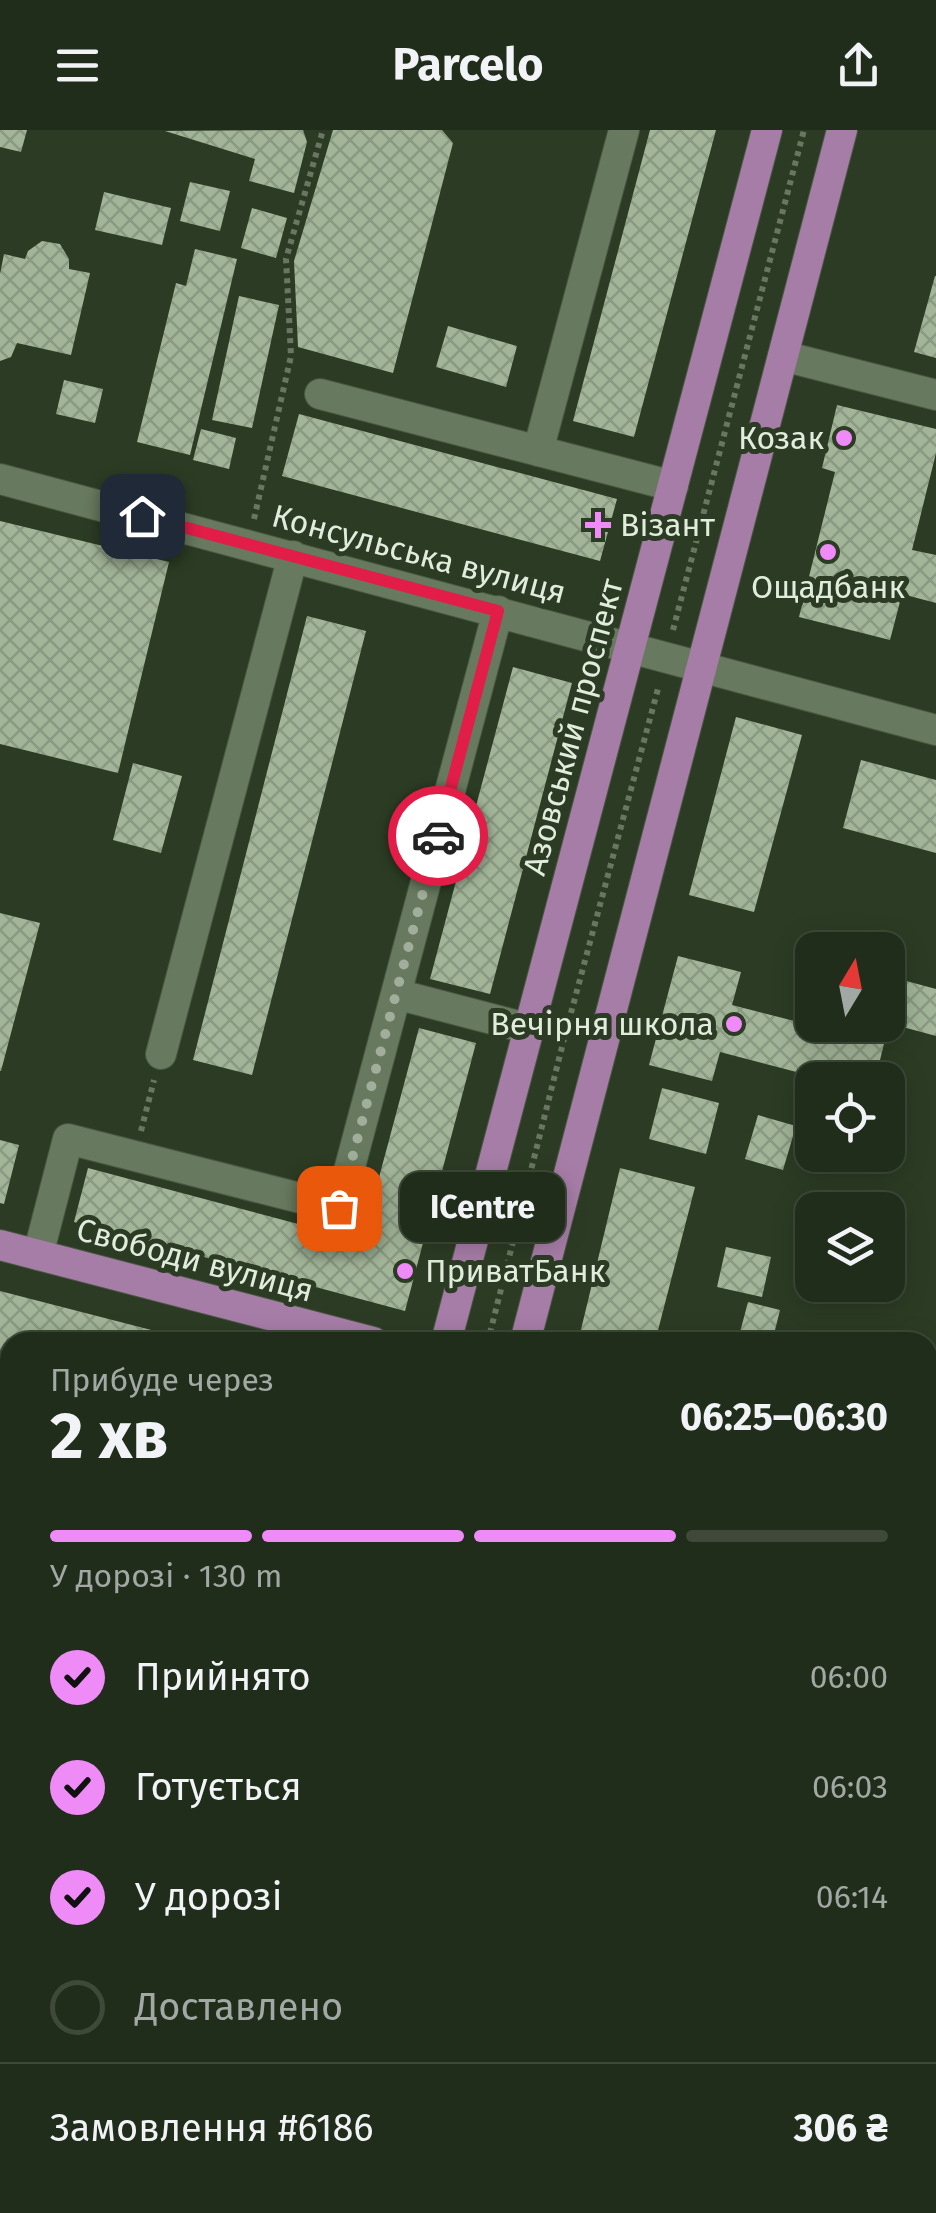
<!DOCTYPE html>
<html lang="uk">
<meta charset="utf-8">
<style>
:root{--surface:#212d1b;--page:#293524;--text:#f1f3f6;--muted:#a2a8a3;--line:#3e493a;--accent:#ef8bf7}
body{margin:0;font-family:"Fira Sans",sans-serif;background:var(--page);color:var(--text);height:100vh;display:flex;flex-direction:column;font-size:38px;white-space:nowrap}
*{box-sizing:border-box;margin:0}
p{font-size:32px;color:var(--muted)}
.icon{flex:none;width:55px;height:55px;fill:none;stroke:currentColor;stroke-width:2;stroke-linecap:round;stroke-linejoin:round}
.map{position:relative;flex:1;overflow:hidden}
.side{position:absolute;left:0px;top:1202px;width:938px;height:882px;display:flex;flex-direction:column;background:var(--surface);border-radius:30px 30px 0 0;box-shadow:0 5px 25px #0003,0 0 0 2px var(--line)}
.side>*{flex:none}
.needle{width:65px;rotate:10deg}
.controls{position:absolute;left:795px;top:802px;display:grid;gap:20px}
.controls a{display:grid;place-items:center;width:110px;height:110px;border-radius:20px;background:var(--surface);box-shadow:0 5px 25px #0003,0 0 0 2px var(--line);font-size:50px}
.pin{position:absolute;display:grid;place-items:center;width:85px;height:85px;color:#fff;margin:-42px;border-radius:20px;box-shadow:0 5px 15px #0006}
.courier{position:absolute;display:grid;place-items:center;width:100px;height:100px;margin:-50px;border:8px solid #e11d48;border-radius:50%;background:#fff;color:#222;box-shadow:0 2px 12px #0007}
.bubble{position:absolute;height:70px;border-radius:20px;background:var(--surface);box-shadow:0 5px 25px #0003,0 0 0 2px var(--line);font-size:32px;font-weight:700;line-height:70px;text-align:center}
.summary em{font-style:normal;font-weight:700}
.summary div{display:flex;flex-direction:column-reverse}
.summary{display:flex;align-items:center;justify-content:space-between;height:170px;padding:0 50px}
h1{font-size:65px;font-weight:700;line-height:75px}
.bar{display:grid;grid-template-columns:repeat(4,1fr);gap:15px 10px;align-content:center;height:120px;padding:0 50px}
.bar i{height:12px;border-radius:8px;background:var(--line)}
.bar .on{background:var(--accent)}
.bar p{grid-column:span 4}
.line{display:flex;align-items:center;gap:25px;padding:0 50px;border-top:2px solid var(--line)}
.line div{flex:1}
ol{padding:0 50px;list-style:none}
li{display:flex;align-items:center;gap:30px;height:110px}
li p{margin-inline-start:auto}
li .icon{padding:10px;border-radius:50%;background:var(--accent);color:#111;stroke-width:4}
li:last-child{color:var(--muted)}
li i{width:55px;height:55px;border:5px solid var(--line);border-radius:50%}
header{display:flex;justify-content:space-between;align-items:center;height:130px;padding:0 50px;background:var(--surface);font-size:45px;font-weight:700}
.map>svg:first-child{display:block}
.building{fill:url(#building-cross-hatch)}
.lines{fill:none;stroke-linecap:round;stroke-linejoin:round}
.minor-casing{stroke:#4a5742;stroke-width:32}
.major-casing{stroke:#4a5742;stroke-width:32}
.path{stroke:#697762;stroke-width:6;stroke-dasharray:5 5;stroke-linecap:butt}
.minor{stroke:#67795e;stroke-width:30}
.major{stroke:#a67da7;stroke-width:30}
.done{stroke:#a2ae9c;stroke-width:10;stroke-dasharray:0 18}
.route{stroke:#e11d48;stroke-width:12}
.poi-dot{fill:#ef8bf7;stroke:#2c3c24;stroke-width:4}
.labels{text-anchor:middle;dominant-baseline:central;stroke-width:10;stroke-linejoin:round;paint-order:stroke}
.poi-label{font-size:32px;fill:#e2ecdd;stroke:#2c3c24;text-anchor:end}
.street-label{font-size:32px;fill:#e2ecdd;stroke:#2c3c24}
</style>
<header><svg class="icon" aria-label="menu" viewBox="0 0 24 24"><path d="M4 6h16M4 12h16M4 18h16"/></svg>Parcelo<svg class="icon" aria-label="share" viewBox="0 0 24 24"><path d="M12 15V3M7 8l5-5 5 5M5 13v7h14v-7"/></svg></header>
<div class="map">
<svg width="936" height="2083" viewBox="0 0 936 2083">
<defs>
<pattern id="building-cross-hatch" width="8" height="8" patternUnits="userSpaceOnUse" patternTransform="scale(2.5)"><rect width="8" height="8" fill="#a2b598"/><path d="M0 0l8 8M0 8l8-8" fill="none" stroke="#8a9a82"/></pattern>
</defs>
<rect width="100%" height="100%" fill="#2c3c24"/>
<path class="building" d="M0,0h27l-6,22 -21,-5z
M303,0l4,12 -13,51 -45,-12 6,-22 -90,-28z
M333,0h109l11,13 -60,230 -95,-26 -4,-86z
M650,0h66l-82,307 -61,-16z
M190,52l40,9 -10,40 -40,-10z
M104,62l67,16 -9,37 -67,-15z
M252,78l35,10 -11,40 -35,-10z
M42,111l18,3 9,15v10l21,4 -19,82 -54,-12 -6,14 -11,4v-87l4,-20 21,5 3,-8z
M195,119l42,10 -47,196 -53,-13 39,-159 10,3z
M935,146h1v82l-22,-6z
M239,166l40,9 -27,123 -40,-8z
M448,196l69,20 -11,41 -70,-20z
M64,250l39,9 -8,34 -39,-9z
M837,275l99,24v24l-24,97 24,5v48l-34,-9 -12,46 -91,-23 36,-145 -13,-4z
M299,284l318,85 -17,62 -318,-85z
M201,299l35,9 -7,31 -36,-9z
M0,391l169,41 -51,211 -118,-29z
M307,486l59,15 -114,444 -59,-15z
M513,537l59,16 -82,311 -60,-15z
M736,587l66,18 -48,177 -65,-17z
M861,630l75,20v73l-93,-25z
M133,633l49,13 -21,77 -48,-13z
M0,783l40,10 -39,148h-1z
M678,826l63,16 -9,33 152,39 -9,36h-48l-107,-28 -8,29 -63,-16z
M888,846l48,13v47l-48,-13z
M419,898l57,15 -71,268 -331,-89 14,-54 274,73z
M662,958l57,15 -13,51 -57,-15z
M758,985l38,11 -13,44 -38,-11z
M0,1010l19,5 -15,59 -4,-1z
M620,1038l75,19 -40,155h-77z
M726,1117l45,10 -9,40 -45,-10z
M0,1161l194,50v1h-184v40l-10,-3z
M748,1172l32,8 -8,32h-52l3,-10 16,4z
M928,1401l8,2v60l-8,-2z
M0,2048l10,2v25h46l-2,8h-54z
M341,2075h176l-1,5 8,2 -185,1z"/>
<g class="lines">
<g class="minor-casing">
<path id="minor" d="M783,226l153,39
M320,264l353,92
M538,321l86,-321
M0,349l936,251
M396,864l134,35
M161,924l132,-498
M38,1125l30,-116 271,69 159,-597
M0,1408l10,-13
M0,1486l10,17
M0,1621l10,-7
M928,1984l3,5 -3,14
M0,2032l10,2
M163,2075l30,8
M810,2075l30,8
M608,2083l2,-8
M724,2083l2,-8
M909,2083l2,-8"/>
</g>
<g class="major-casing">
<path id="major" d="M0,1115l373,97
M446,1212l321,-1212
M525,1212l317,-1212
M928,1358l8,2
M241,2083l2,-8
M303,2083l3,-8"/>
</g>
<path class="path" d="M254,389l37,-163 -5,-97 37,-129
M673,500l131,-500
M141,1001l13,-51
M490,1203l74,-294 95,-354
M0,1746l10,-3
M0,1859l10,3"/>
<use href="#minor" class="minor"/>
<use href="#major" class="major"/>
</g>
<g class="lines">
<path class="done" d="M339,1078l99,-372"/>
<path class="route" d="M142,386l356,95 -60,225"/>
</g>
<g class="poi-dot">
<circle cx="844" cy="308" r="10"/>
<path d="M593 380h10v10h10v10h-10v10h-10v-10h-10v-10h10z"/>
<circle cx="828" cy="422" r="10"/>
<circle cx="734" cy="894" r="10"/>
<circle cx="405" cy="1141" r="10"/>
</g>
<g class="labels">
<g class="poi-label">
<text x="824" y="308">Козак</text>
<text x="620" y="395" text-anchor="start">Візант</text>
<text x="828" y="457" text-anchor="middle">Ощадбанк</text>
<text x="714" y="894">Вечірня школа</text>
<text x="425" y="1141" text-anchor="start">ПриватБанк</text>
</g>
<g class="street-label">
<text transform="translate(419 424) rotate(15)">Консульська вулиця</text>
<text transform="translate(573 597) rotate(-75)">Азовський проспект</text>
<text transform="translate(195 1130) rotate(15)">Свободи вулиця</text>
</g>
</g>
</svg>
<div class="controls">
<a><svg class="needle" viewBox="-14 -14 28 28"><path d="M0-13l5 13h-10z" fill="#e53935"/><path d="M0 13l5-13h-10z" fill="#a2a8a3"/></svg></a>
<a><svg class="icon" aria-label="locate" viewBox="0 0 24 24"><circle cx="12" cy="12" r="6"/><path d="M12 2v4M12 18v4M2 12h4M18 12h4"/></svg></a>
<a><svg class="icon" aria-label="layers" viewBox="0 0 24 24"><path d="M12 4l9 5-9 5-9-5zM3 14l9 5 9-5"/></svg></a>
</div>
<div class="pin" style="left:339px;top:1078px;background:#ea580c"><svg class="icon" aria-label="bag" viewBox="0 0 24 24"><path d="M5 8h14l-1 12H6zM9 8a3 3 0 0 1 6 0"/></svg></div>
<div class="pin" style="left:142px;top:386px;background:#1f2937"><svg class="icon" aria-label="home" viewBox="0 0 24 24"><path d="M3 11l9-7 9 7M6 9v11h12V9"/></svg></div>
<div class="courier" style="left:438px;top:706px"><svg class="icon" aria-label="car" viewBox="0 0 24 24"><path d="M5 17H2v-5l4-1 3-4h7l3 4 3 1v5h-3M9 17h6M6 11h13"/><circle cx="7" cy="17" r="2"/><circle cx="17" cy="17" r="2"/></svg></div>
<div class="bubble" style="left:400px;top:1042px;width:165px">ICentre</div>
<section class="side">
<div class="summary"><div><h1>2 хв</h1><p>Прибуде через</p></div><em>06:25–06:30</em></div>
<div class="bar"><i class="on"></i><i class="on"></i><i class="on"></i><i></i><p>У дорозі · 130 m</p></div>
<ol>
<li><svg class="icon" aria-label="check" viewBox="0 0 24 24"><path d="M5 12l5 5 9-10"/></svg>Прийнято<p>06:00</p></li>
<li><svg class="icon" aria-label="check" viewBox="0 0 24 24"><path d="M5 12l5 5 9-10"/></svg>Готується<p>06:03</p></li>
<li><svg class="icon" aria-label="check" viewBox="0 0 24 24"><path d="M5 12l5 5 9-10"/></svg>У дорозі<p>06:14</p></li>
<li><i></i>Доставлено</li>
</ol>
<div class="line" style="height:130px"><div>Замовлення #6186</div><b>306 ₴</b></div>
</section>
</div>
